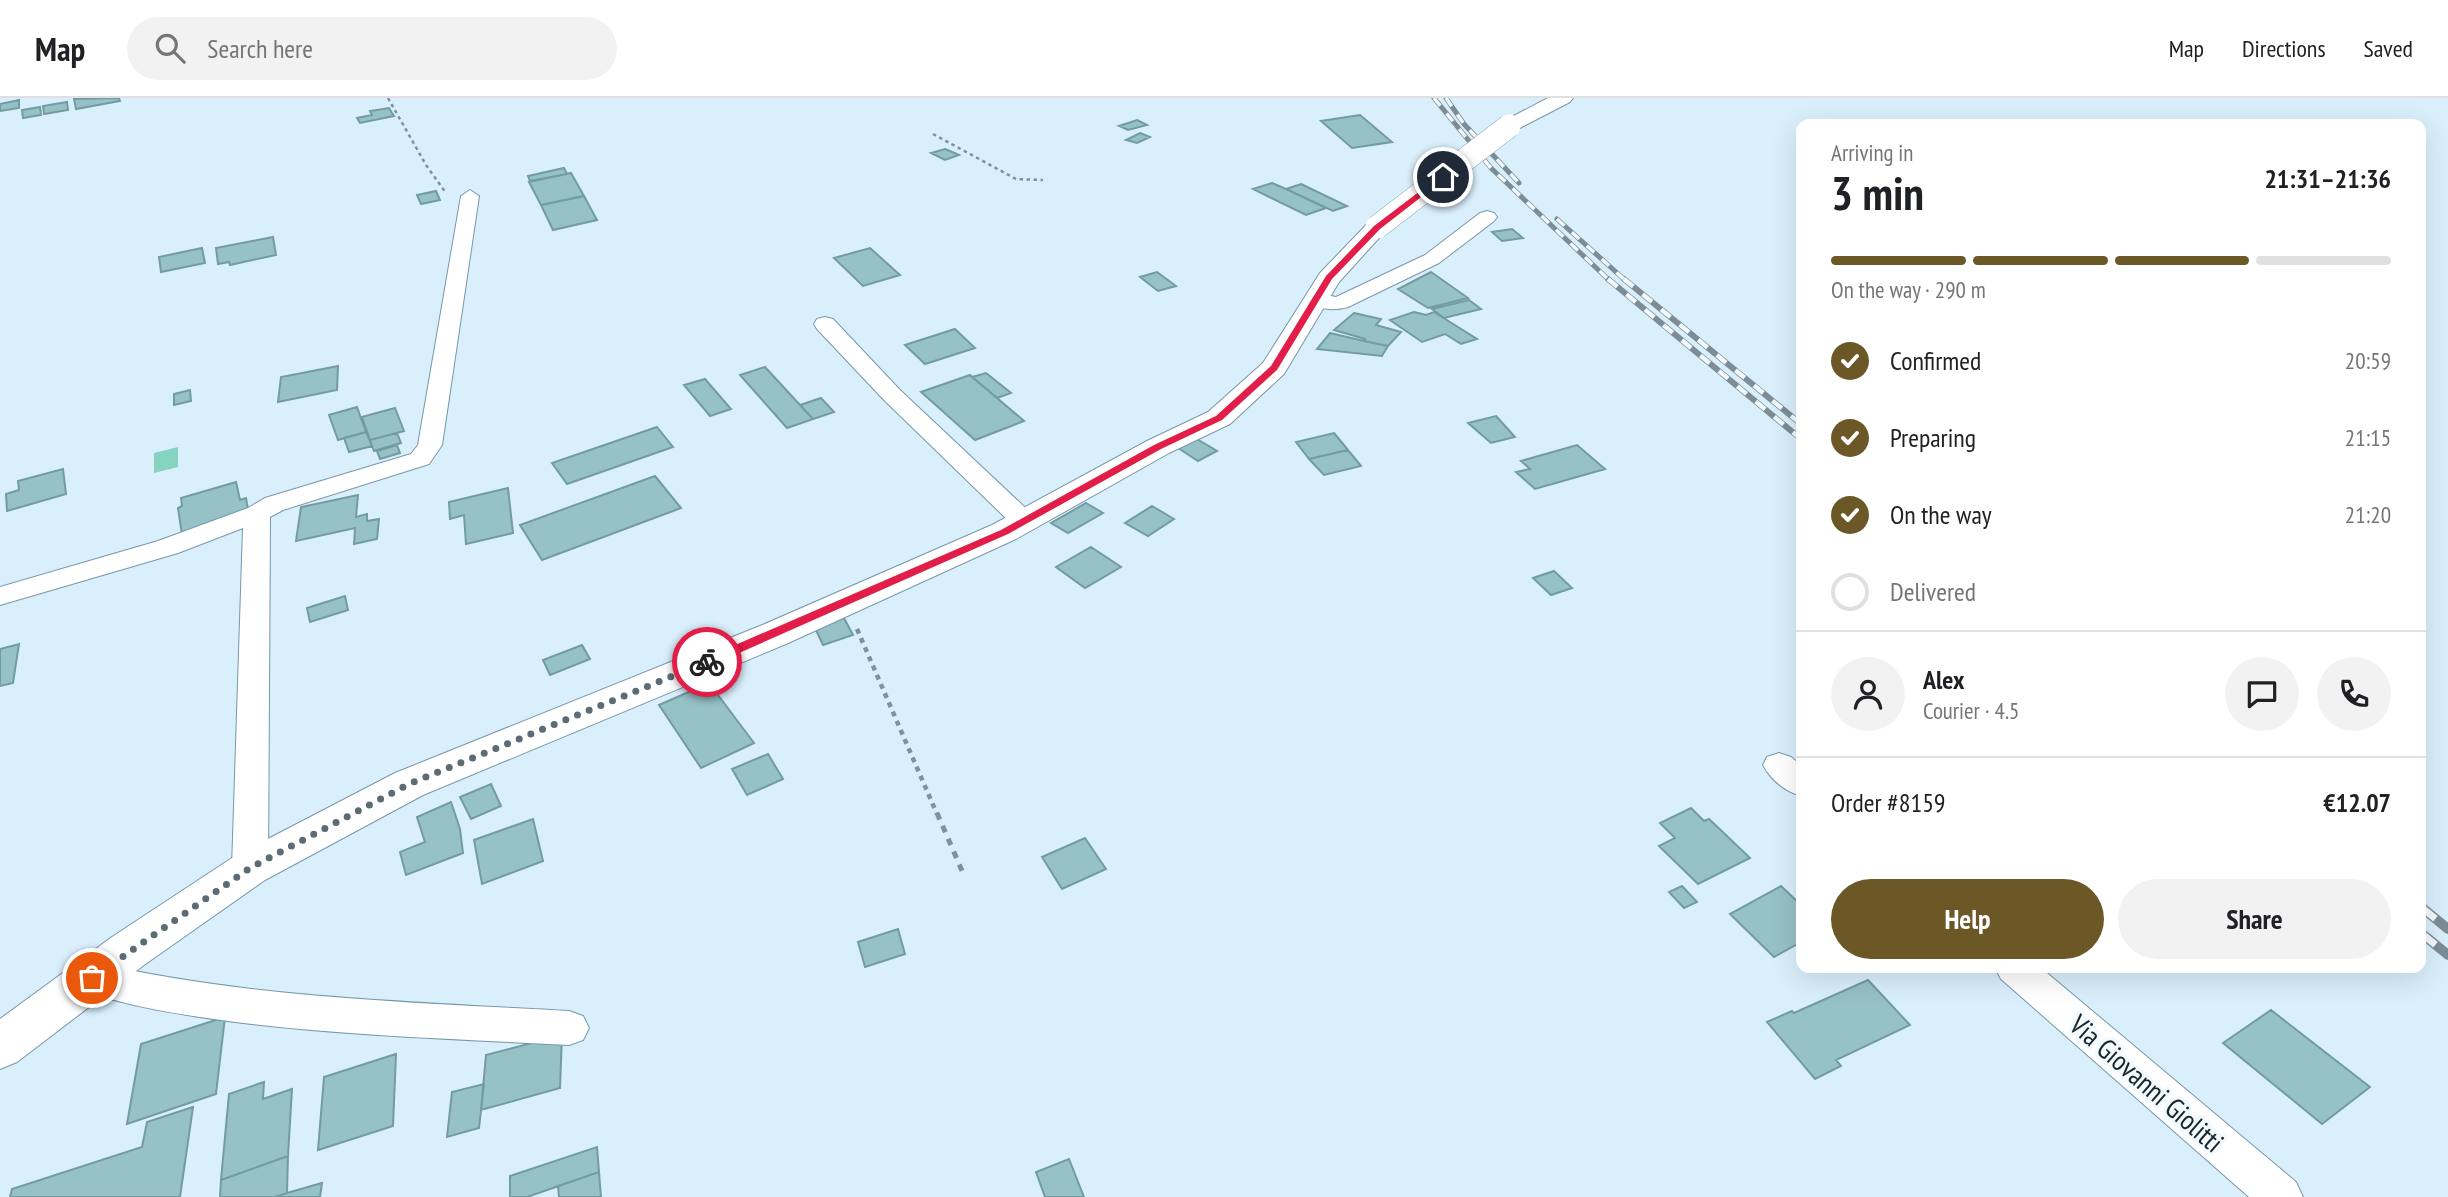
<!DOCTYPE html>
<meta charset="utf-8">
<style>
:root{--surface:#fff;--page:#f2f2f2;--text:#202124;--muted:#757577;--line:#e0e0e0;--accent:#6c5827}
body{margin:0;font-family:"PT Sans Narrow",sans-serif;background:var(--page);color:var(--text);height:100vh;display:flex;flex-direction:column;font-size:26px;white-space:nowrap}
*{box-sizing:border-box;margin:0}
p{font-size:23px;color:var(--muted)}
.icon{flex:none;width:38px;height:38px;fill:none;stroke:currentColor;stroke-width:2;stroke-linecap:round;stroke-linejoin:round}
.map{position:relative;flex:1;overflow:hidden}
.panel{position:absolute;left:1796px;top:21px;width:630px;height:854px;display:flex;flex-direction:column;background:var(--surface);border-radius:14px;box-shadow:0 7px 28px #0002}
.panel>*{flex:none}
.pin{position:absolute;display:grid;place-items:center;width:60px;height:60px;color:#fff;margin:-30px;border:4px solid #fff;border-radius:50%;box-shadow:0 2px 7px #0007}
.courier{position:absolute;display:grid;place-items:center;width:70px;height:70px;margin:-35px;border:5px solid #e11d48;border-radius:50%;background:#fff;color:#222;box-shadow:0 2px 9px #0007}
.head em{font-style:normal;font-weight:800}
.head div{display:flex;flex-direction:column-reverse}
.head{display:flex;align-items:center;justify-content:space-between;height:119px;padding:0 35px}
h1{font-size:46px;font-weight:800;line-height:52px}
.bar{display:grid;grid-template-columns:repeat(4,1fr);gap:10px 7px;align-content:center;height:84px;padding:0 35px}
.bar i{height:9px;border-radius:5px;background:var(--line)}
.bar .current{background:var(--accent)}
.bar p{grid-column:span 4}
.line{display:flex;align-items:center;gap:18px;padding:0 35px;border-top:2px solid var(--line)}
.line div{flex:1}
.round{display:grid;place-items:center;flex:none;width:74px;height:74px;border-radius:37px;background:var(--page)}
ol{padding:0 35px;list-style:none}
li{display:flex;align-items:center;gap:21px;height:77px}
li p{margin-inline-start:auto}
li .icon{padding:7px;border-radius:50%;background:var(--accent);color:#fff;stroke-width:4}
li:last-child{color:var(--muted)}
li i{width:38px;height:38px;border:4px solid var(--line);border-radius:50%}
.cta{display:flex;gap:14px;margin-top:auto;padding:14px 35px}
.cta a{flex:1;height:80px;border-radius:42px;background:var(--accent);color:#fff;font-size:28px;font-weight:800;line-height:80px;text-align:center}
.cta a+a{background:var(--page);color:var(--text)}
header{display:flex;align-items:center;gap:42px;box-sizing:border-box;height:98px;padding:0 35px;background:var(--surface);border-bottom:2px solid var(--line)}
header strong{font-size:33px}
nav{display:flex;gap:38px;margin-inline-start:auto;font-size:24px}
.search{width:490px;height:63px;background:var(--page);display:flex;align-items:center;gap:18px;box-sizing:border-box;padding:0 24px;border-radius:38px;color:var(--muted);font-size:26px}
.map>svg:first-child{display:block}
.water{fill:#85d3c0}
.building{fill:#96c1c7;stroke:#729ca2;stroke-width:2}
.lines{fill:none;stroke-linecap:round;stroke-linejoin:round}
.minor-casing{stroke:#7797ab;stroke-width:2}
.tertiary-casing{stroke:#7797ab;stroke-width:2}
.path-far2{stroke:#80919c;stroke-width:2.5;stroke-dasharray:3.5 3.5;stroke-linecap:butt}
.path-far1{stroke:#80919c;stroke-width:4.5;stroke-dasharray:5 5;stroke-linecap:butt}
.path{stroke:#80919c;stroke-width:5;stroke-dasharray:7 7;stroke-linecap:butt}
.minor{fill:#fff;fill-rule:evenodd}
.tertiary{fill:#fff;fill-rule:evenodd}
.rail-far2-casing{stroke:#7c8d98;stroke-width:5}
.rail-far1-casing{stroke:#7c8d98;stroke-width:6}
.rail-casing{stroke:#7c8d98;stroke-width:10}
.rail-far2{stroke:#f3fafe;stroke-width:3.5;stroke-dasharray:10;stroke-linecap:butt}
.rail-far1{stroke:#f3fafe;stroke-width:4.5;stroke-dasharray:12;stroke-linecap:butt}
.rail{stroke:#f3fafe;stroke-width:7;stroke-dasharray:20;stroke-linecap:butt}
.tertiary-bridge-casing{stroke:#7797ab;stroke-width:24;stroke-linecap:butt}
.tertiary-bridge{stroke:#fff;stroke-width:23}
.route{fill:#e11d48}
.done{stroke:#5c6c75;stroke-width:7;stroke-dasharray:0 12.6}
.labels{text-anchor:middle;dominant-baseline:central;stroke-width:7;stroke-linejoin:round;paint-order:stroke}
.near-street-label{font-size:28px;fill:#18252d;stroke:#f3fafe}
</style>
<header>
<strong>Map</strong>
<div class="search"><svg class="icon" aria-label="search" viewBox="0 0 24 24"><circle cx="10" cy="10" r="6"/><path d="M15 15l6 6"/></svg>Search here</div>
<nav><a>Map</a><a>Directions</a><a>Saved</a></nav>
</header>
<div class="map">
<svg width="2448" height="1099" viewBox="0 0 2448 1099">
<rect width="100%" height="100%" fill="#daeffc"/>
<path class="water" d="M178,349v20l-24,6v-20z"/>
<path class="building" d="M119,0l1,3 -44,8 -2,-10z
M19,2v8l-19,3v-7z
M67,4l1,8 -24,4 -1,-8z
M40,9l1,8 -18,3 -1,-8z
M389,10l5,8 -34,7 -3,-5 15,-3 -2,-4z
M1360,17l32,27 -40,6 -31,-27z
M1137,22l10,5 -19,5 -9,-4z
M1140,35l10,4 -13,6 -11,-3z
M945,51l14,6 -14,5 -14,-7z
M564,70l3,6 -37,7 -2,-5z
M571,75l13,23 -43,9 -12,-23z
M1272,85l14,6 40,19 -20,7 -53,-26z
M1301,86l46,22 -14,5 -47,-22z
M436,93l4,9 -19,4 -4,-9z
M584,98l13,24 -44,10 -12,-25z
M1512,131l11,9 -21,3 -10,-9z
M273,139l3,18 -46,10 -1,-3 -11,2 -2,-16z
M202,150l3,15 -44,9 -2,-15z
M870,150l30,27 -37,11 -29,-28z
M1157,174l19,14 -18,5 -18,-14z
M1431,174l37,26 -40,10 -30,-19z
M1469,202l12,9 -37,9 -12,-9z
M1414,214l12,3 8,-3 43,27 -16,5 -16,-10 -23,8 -32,-22z
M1354,215l27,6 -5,6 25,7 -13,14 -24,-5 1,-2 -31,-9z
M955,231l20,19 -50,16 -20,-19z
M1330,235l34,8 24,5 -6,10 -65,-7z
M338,268l-1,24 -59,12 3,-25z
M765,269l35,38 13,14 -26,9 -47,-53z
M986,275l25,20 -14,5 -25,-21z
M970,277l54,46 -49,19 -54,-48z
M705,281l26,30 -21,7 -26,-31z
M190,292l1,11 -17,4v-11z
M821,300l13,14 -21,7 -13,-14z
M357,309l9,25 -28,8 -9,-25z
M395,310l9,23 -34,9 -8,-23z
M1496,318l19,21 -24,6 -23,-20z
M657,329l16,20 -106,37 -15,-21z
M366,334l6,14 -23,6 -5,-14z
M397,335l4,10 -27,8 -4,-11z
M1334,335l14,17 -39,9 -13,-17z
M1197,341l20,12 -19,10 -20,-13z
M397,347l3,8 -20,6 -3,-8z
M1577,347l28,24 -70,20 -19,-17 14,-3 -9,-8z
M1348,352l13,16 -37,9 -15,-16z
M63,371l3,25 -59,17 -1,-17 13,-4 -1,-9z
M655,378l26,32 -139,52 -22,-35z
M236,384l4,18 6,-2 3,17 -67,20 -4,-27 4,-2 -1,-8z
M508,390l5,45 -47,11 -2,-29 -14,4 -1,-17z
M358,397l-2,22 11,-3v7l12,-2 -2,20 -23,5 1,-16 -59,13 5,-34z
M1086,405l17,10 -35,20 -17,-10z
M1152,408l22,13 -26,17 -23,-13z
M1091,449l30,20 -36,21 -29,-21z
M1554,473l18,17 -21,7 -18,-17z
M345,498l3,14 -38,12 -3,-14z
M844,520l9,17 -30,10 -8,-17z
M19,546l-6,39 -13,3v-37z
M582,547l8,14 -40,16 -7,-15z
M709,585l45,60 -53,25 -42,-63z
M768,656l15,25 -36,16 -15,-26z
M491,686l10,22 -30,13 -11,-22z
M451,704l9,27 3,24 -57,22 -6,-23 25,-10 -8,-25z
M1691,710l13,13 5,-2 41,39 -52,26 -39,-38 16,-8 -15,-15z
M533,721l10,42 -61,23 -8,-44z
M1085,740l21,31 -44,20 -20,-32z
M1682,788l15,16 -13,6 -15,-16z
M1781,788l20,19v37l-27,15 -44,-43z
M898,831l7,25 -40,13 -7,-25z
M1868,882l42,45 -74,35 5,6 -26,13 -48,-57 25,-11 2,2z
M2271,912l99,77 -48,37 -99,-81z
M225,919l-9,77 -89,30 14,-80z
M562,937l-2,53 -79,22 5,-55z
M396,956l-3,72 -75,24 6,-73z
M264,984l-1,17 29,-10 -4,67 -67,24 8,-86z
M484,986l-5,44 -32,9 5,-45z
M193,1009l-13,90h-170l2,-8 130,-42 5,-25z
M597,1049l2,25 -72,25h-17v-21z
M288,1058l-1,37 -12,4h-55l1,-17z
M1069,1061l15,38h-39l-9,-25z
M599,1074l2,25h-42l-1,-11z
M322,1085l-2,14h-45l12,-4z"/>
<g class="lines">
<g class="minor-casing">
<path id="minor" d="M470,92l9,6 -37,249 -13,19 -146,46 -13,7 -2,351 -6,10 -12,4 -12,-4 -6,-10 11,-340 -65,25 -178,52v-18l158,-46 90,-33 17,-10 146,-44 7,-9 43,-249z
M1487,113l7,2 3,4 -3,4 -55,42 -91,44c-14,4 -33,3 -43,-8l4,-4 7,-2 20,4 89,-42 55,-42z
M825,219l8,2 67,71 133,125 4,6 -4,6 -9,2 -9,-2 -131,-127 -67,-71 -3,-5 3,-5z
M1779,655l12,4 10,8v31c-16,-5 -30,-16 -38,-31l4,-8z
M92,864c157,36 317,40 477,49l14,5 6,12 -6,12 -14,5c-112,-6 -223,-9 -334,-23 -52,-7 -107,-15 -156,-33l-6,-11 6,-11z
M1995,870h46l255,214 7,15h-54l-248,-218z"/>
</g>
<g class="tertiary-casing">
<path id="tertiary" d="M1548,0h25l-3,4 -54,28h-14l-3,-4 3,-4z
M1377,122l8,2 4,5 -50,55 -55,92 -54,50 -61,29 -153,86 -230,105 -363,151 -158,85 -121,85 -127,97 -17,7v-50l112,-82 123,-81 160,-83 365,-147 232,-101 155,-84 61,-29 55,-49 57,-90 49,-51z"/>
</g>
<path class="path-far2" d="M388,0l38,67 20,28
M933,36l83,45 27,1"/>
<path class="path-far1" d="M857,531l80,185"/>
<path class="path" d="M937,715l26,60"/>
<use href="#minor" class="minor"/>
<use href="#tertiary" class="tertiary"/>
<g class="rail-far2-casing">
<path id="rail-far2" d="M1434,0l57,70 119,113
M1446,0l18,26 55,59
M1557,121l69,62"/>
</g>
<g class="rail-far1-casing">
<path id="rail-far1" d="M1608,181l193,160
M1624,181l177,145"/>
</g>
<g class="rail-casing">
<path id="rail" d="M2420,808l28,23
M2420,834l28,23"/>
</g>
<use href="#rail-far2" class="rail-far2"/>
<use href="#rail-far1" class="rail-far1"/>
<use href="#rail" class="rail"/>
<g class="tertiary-bridge-casing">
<path id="tertiary-bridge" d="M1377,129l132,-101"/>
</g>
<use href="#tertiary-bridge" class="tertiary-bridge"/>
</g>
<path class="route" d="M1441,77l6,2 -67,52 -48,50 -55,91 -55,50 -61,29 -153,85 -296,131h-9v-6l298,-129 153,-85 62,-29 55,-50 55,-90 48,-50z"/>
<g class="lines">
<path class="done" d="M92,880l158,-110 159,-84 298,-122"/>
</g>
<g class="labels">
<g class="near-street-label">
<text transform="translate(2147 985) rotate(41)">Via Giovanni Giolitti</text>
</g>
</g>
</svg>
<div class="pin" style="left:92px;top:880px;background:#ea580c"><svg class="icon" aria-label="bag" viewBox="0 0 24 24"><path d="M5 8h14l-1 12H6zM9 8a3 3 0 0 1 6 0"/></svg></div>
<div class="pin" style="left:1443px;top:79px;background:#1f2937"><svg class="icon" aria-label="home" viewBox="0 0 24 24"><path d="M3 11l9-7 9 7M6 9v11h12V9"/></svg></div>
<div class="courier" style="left:707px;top:564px"><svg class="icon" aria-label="bike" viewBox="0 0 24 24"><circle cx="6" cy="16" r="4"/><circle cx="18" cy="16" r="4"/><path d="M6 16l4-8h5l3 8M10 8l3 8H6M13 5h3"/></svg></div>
<section class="panel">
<div class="head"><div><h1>3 min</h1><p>Arriving in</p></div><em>21:31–21:36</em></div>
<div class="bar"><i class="current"></i><i class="current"></i><i class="current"></i><i></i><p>On the way · 290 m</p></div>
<ol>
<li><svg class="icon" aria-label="check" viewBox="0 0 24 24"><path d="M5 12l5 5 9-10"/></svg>Confirmed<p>20:59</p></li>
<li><svg class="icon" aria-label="check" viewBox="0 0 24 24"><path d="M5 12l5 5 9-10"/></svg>Preparing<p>21:15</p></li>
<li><svg class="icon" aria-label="check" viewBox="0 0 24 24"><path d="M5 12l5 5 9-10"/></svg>On the way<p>21:20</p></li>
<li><i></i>Delivered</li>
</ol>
<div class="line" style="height:126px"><a class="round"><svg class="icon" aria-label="person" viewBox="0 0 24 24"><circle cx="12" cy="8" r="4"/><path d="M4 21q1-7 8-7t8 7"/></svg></a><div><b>Alex</b><p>Courier · 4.5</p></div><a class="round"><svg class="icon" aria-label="chat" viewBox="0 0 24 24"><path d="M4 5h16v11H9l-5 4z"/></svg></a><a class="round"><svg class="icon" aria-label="phone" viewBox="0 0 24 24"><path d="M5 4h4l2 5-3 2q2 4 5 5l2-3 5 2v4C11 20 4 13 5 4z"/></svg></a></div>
<div class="line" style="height:91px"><div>Order #8159</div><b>€12.07</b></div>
<div class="cta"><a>Help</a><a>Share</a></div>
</section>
</div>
